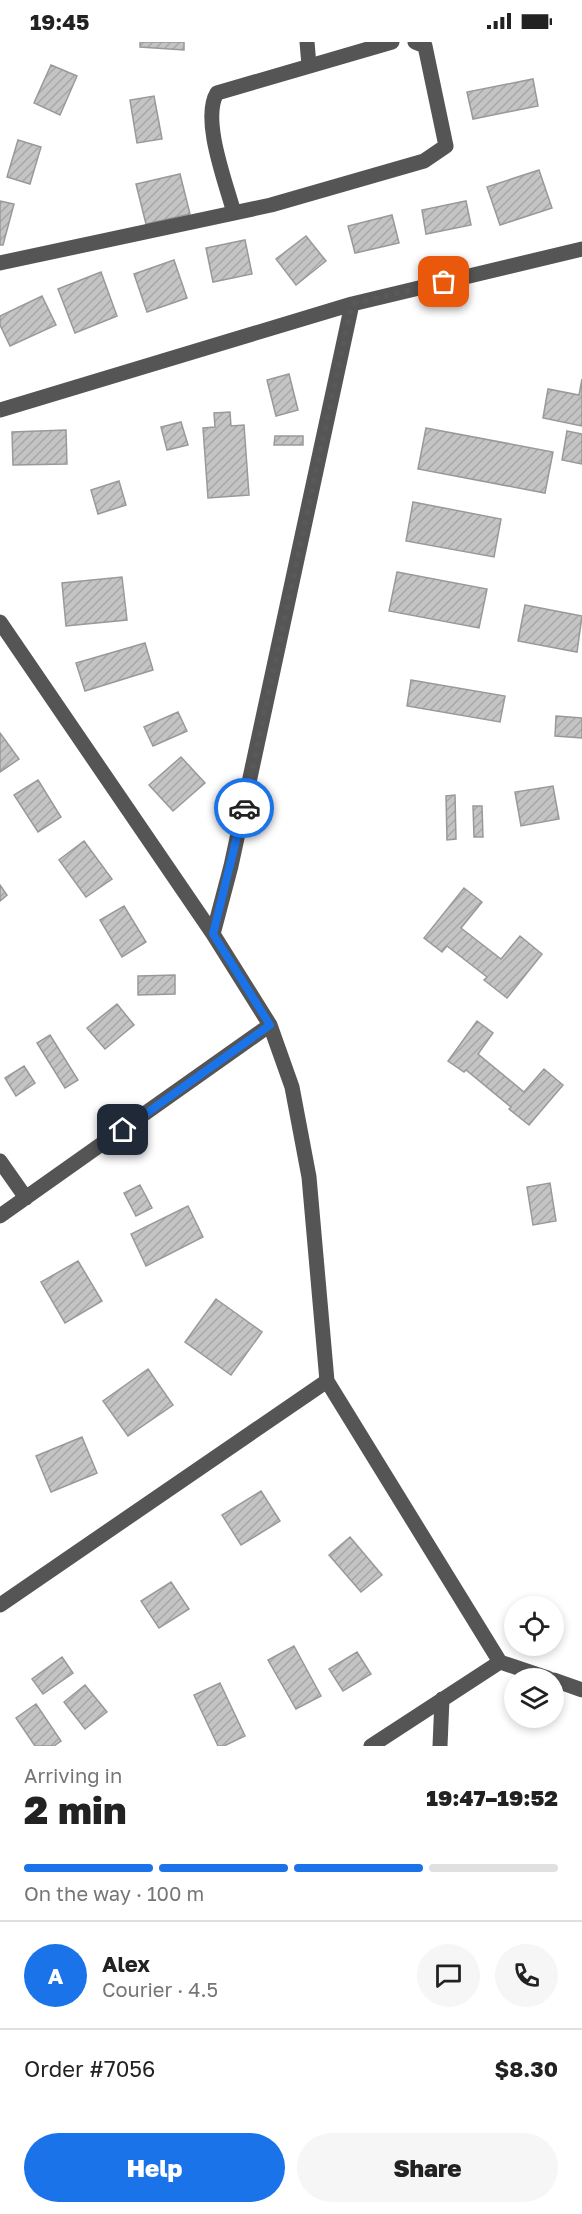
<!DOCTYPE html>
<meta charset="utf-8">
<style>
:root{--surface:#fff;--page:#f6f6f6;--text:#222;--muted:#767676;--line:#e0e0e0;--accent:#1a73e8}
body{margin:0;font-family:"Golos Text",sans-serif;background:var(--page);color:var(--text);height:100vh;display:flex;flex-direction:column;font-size:22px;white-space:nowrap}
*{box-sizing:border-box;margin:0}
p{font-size:20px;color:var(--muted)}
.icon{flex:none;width:33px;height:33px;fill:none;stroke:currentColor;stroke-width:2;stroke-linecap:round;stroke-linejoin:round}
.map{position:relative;height:1704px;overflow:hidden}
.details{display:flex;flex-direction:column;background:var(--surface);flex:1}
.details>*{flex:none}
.buttons{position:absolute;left:504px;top:1554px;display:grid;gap:12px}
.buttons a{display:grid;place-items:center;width:60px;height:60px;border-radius:50%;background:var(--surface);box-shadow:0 3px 9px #0003;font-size:30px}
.pin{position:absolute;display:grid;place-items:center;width:51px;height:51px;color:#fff;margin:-26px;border-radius:12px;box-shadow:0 3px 9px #0006}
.courier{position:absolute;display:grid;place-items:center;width:60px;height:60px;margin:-30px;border:4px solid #1a73e8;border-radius:50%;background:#fff;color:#222;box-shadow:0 2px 8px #0007}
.headline em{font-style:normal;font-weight:800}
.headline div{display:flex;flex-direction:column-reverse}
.headline{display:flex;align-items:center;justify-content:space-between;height:102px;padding:0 24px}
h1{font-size:39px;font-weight:800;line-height:45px}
.bar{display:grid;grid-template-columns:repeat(4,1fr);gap:9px 6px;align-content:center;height:72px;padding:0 24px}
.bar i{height:8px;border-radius:4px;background:var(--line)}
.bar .current{background:var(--accent)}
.bar p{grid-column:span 4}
.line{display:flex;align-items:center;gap:15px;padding:0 24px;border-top:2px solid var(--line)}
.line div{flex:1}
.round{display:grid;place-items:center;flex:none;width:63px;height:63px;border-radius:32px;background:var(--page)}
.button{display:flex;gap:12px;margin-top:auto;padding:12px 24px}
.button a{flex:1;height:69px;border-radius:36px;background:var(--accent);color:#fff;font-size:24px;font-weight:800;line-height:69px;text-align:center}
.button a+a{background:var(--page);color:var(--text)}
.status{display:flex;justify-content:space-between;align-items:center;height:42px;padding:0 30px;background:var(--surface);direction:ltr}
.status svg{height:16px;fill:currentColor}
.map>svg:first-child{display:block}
.building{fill:url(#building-hatch);stroke:#999;stroke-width:1.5}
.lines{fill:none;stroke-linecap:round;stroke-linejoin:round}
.minor{stroke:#555;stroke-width:15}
.done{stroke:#595959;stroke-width:6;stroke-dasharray:0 10.8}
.route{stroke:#1a73e8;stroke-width:8}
</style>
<div class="status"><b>19:45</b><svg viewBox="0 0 49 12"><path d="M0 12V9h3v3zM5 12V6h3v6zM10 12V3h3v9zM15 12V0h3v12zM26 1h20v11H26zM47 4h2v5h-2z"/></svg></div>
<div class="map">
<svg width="582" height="1704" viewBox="0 0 582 1704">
<defs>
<pattern id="building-hatch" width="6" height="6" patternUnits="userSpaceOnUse" patternTransform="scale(1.5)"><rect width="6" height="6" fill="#c4c4c4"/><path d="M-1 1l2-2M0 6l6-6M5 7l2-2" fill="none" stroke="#a7a7a7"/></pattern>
</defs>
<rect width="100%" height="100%" fill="#fff"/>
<path class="building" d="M140,0h44v8l-44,-3z
M51,23l26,11 -17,39 -26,-12z
M533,37l5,27 -65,13 -6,-27z
M154,54l8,43 -25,4 -7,-43z
M18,98l23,7 -11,37 -23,-7z
M539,128l13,38 -52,17 -13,-38z
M180,132l10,40 -44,10 -10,-40z
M0,159l14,3 -11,41h-3z
M466,159l5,24 -45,9 -4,-24z
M392,173l7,28 -44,10 -7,-27z
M306,194l20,25 -30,24 -20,-26z
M245,198l7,34 -39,8 -7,-34z
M174,218l13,38 -40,14 -13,-38z
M101,230l16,44 -42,17 -17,-44z
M42,254l14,29 -46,21 -10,-21v-9z
M289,332l9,36 -22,6 -9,-36z
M582,337v47l-39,-8 5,-29 31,6z
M230,370l1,14 13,-1 5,70 -41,3 -5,-70 12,-1 -1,-14z
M181,380l7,23 -21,5 -6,-23z
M426,386l127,24 -8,41 -127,-24z
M66,388l1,34 -54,1 -1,-33z
M567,389l15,3v30l-20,-4z
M275,394h28v9h-29z
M119,439l7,24 -28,9 -7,-24z
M413,460l88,17 -7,38 -88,-16z
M397,530l90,17 -8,39 -90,-17z
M122,535l5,43 -61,6 -4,-43z
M525,563l57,11 -5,36 -59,-11z
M145,601l8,27 -68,21 -9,-28z
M411,638l94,16 -5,26 -93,-16z
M178,670l9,19 -34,15 -9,-19z
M556,674l26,2v20l-27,-2z
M0,691l19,26 -19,13z
M181,715l24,26 -32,28 -24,-26z
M38,738l23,37 -23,15 -24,-37z
M553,744l6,33 -38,7 -6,-34z
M455,753l1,44 -9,1 -1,-44z
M473,764h9l1,31h-9z
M84,799l28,38 -26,18 -27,-37z
M0,843l7,10 -7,6z
M464,846l18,14 -21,26 40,31 19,-23 22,18 -35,44 -23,-18 3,-3 -40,-31 -5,6 -18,-14z
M124,864l22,36 -24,15 -22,-37z
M175,933v19l-37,1v-19z
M117,962l17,21 -29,24 -18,-21z
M477,979l16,12 -15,21 46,38 20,-23 19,16 -34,40 -20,-16 2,-2 -45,-37 -2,2 -16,-11z
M50,993l28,45 -13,8 -28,-45z
M24,1024l11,17 -19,13 -11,-18z
M550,1141l6,38 -23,4 -6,-38z
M140,1143l12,23 -16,8 -12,-23z
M188,1164l15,31 -57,29 -15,-32z
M78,1219l24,40 -37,22 -24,-41z
M216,1257l46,33 -31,43 -46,-33z
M148,1327l25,36 -45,31 -25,-35z
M82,1395l15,36 -46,19 -15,-36z
M261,1449l19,30 -39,24 -19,-30z
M350,1495l32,38 -21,17 -32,-37z
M171,1540l18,27 -30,19 -18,-27z
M294,1604l27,50 -25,13 -28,-49z
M357,1610l14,22 -28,17 -14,-22z
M62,1615l11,16 -30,21 -11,-15z
M220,1641l25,53 -21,10h-6l-24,-51z
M85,1643l22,27 -22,17 -21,-27z
M36,1662l25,37 -7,5h-19l-19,-28z"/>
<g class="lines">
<path class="minor" d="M307,0l2,23
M234,171c-8,-30 -33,-94 -17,-120l175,-51
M0,221l271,-58 153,-44 22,-15 -21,-100 -10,-4
M0,368l352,-106 230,-55
M0,580l213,312 57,91 22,62 17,90 18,204 173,281 48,16
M213,892l18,-68 121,-562
M0,1119l26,37
M0,1174l270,-191
M0,1563l327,-224
M554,1638l28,10
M371,1704l129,-84
M440,1704l2,-47"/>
</g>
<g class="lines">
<path class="done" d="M244,766l108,-504 92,-22"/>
<path class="route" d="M123,1088l147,-105 -57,-91 31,-126"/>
</g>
</svg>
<div class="buttons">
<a><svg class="icon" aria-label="locate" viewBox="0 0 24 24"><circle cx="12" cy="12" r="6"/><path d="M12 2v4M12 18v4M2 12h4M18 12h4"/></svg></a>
<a><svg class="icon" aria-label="layers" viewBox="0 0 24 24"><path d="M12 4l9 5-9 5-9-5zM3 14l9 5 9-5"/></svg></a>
</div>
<div class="pin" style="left:444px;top:240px;background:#ea580c"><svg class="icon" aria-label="bag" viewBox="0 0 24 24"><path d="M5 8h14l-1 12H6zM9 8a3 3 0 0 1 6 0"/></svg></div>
<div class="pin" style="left:123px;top:1088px;background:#1f2937"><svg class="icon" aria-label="home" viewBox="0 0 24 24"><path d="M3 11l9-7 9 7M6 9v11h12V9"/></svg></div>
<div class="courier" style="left:244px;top:766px"><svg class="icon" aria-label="car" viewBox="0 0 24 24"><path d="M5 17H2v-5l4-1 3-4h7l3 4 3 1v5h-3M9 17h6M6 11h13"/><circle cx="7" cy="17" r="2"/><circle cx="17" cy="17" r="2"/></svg></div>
</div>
<section class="details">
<div class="headline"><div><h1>2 min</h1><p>Arriving in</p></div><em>19:47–19:52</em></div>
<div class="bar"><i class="current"></i><i class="current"></i><i class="current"></i><i></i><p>On the way · 100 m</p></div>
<div class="line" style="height:108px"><b class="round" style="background:var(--accent);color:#fff">A</b><div><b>Alex</b><p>Courier · 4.5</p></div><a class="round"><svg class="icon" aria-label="chat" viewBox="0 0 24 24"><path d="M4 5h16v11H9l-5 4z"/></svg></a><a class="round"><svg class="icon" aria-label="phone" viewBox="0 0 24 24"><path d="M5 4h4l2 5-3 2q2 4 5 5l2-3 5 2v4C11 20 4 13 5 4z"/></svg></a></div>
<div class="line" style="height:78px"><div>Order #7056</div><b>$8.30</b></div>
<div class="button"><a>Help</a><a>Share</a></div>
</section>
